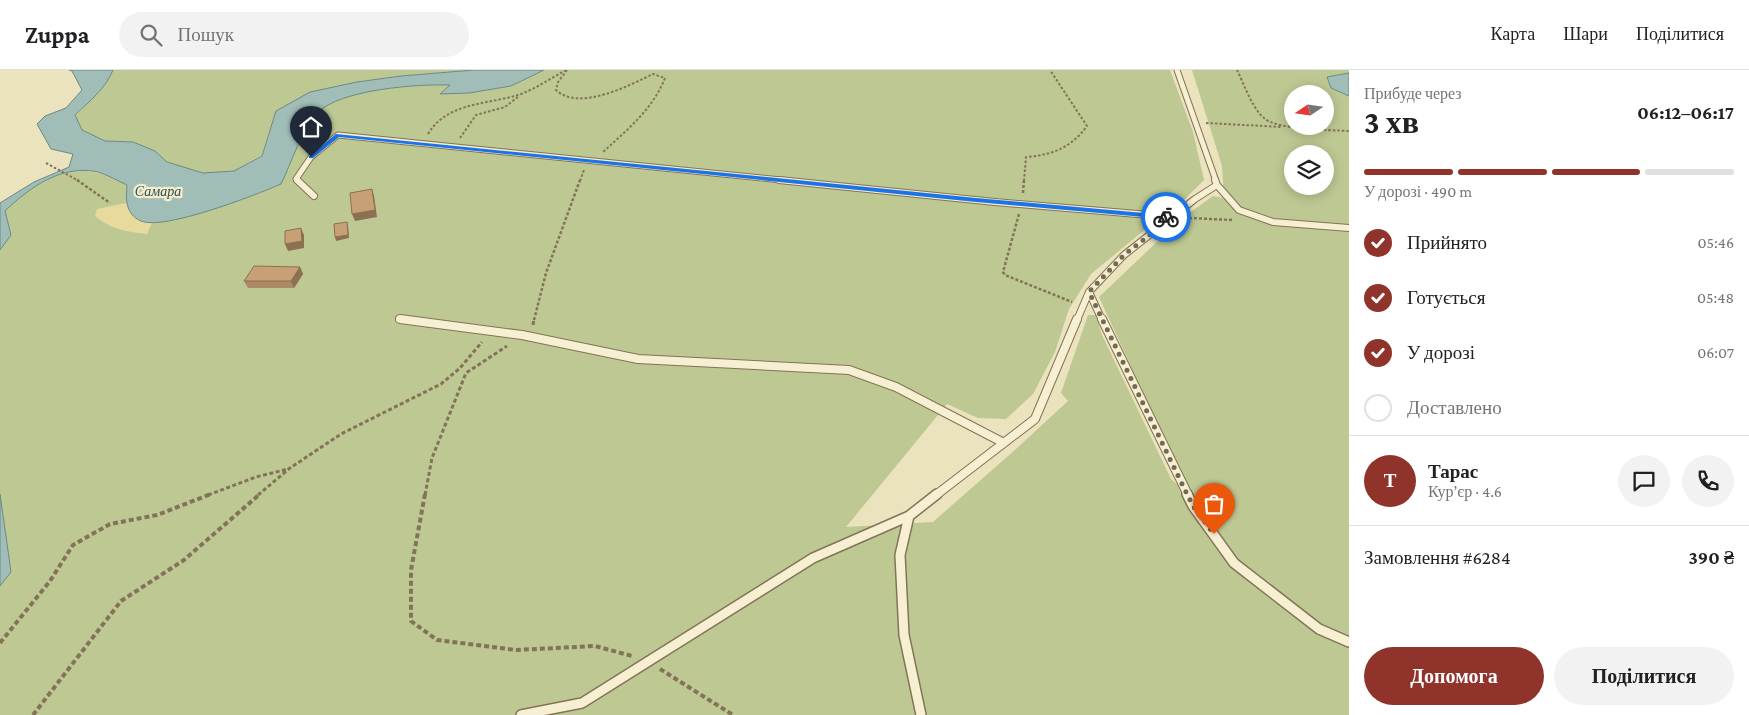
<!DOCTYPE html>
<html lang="uk">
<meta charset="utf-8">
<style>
:root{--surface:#fff;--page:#f2f2f2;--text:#202124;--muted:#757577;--line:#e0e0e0;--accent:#8f332b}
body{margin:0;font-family:"Crimson Pro",serif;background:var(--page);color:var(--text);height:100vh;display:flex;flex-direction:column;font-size:19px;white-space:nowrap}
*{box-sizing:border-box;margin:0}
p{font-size:16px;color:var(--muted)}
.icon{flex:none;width:28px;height:28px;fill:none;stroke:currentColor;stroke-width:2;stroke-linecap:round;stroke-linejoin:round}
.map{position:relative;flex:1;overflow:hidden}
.sheet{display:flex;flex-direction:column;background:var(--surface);width:400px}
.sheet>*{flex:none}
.needle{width:32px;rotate:257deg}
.tools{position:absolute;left:1284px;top:15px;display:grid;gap:10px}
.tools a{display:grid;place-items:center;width:50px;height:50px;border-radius:50%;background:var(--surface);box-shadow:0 2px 12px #0003;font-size:25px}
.pin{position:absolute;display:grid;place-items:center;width:42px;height:42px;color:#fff;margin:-51px -21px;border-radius:50% 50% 50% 0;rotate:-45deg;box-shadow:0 0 5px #0007}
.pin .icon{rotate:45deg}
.courier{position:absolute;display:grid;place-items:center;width:50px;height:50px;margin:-25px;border:4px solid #1a73e8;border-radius:50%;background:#fff;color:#222;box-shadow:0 1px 6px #0007}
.overview em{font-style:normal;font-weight:700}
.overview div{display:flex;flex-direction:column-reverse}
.overview{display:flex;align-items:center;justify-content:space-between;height:85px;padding:0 15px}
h1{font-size:32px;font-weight:700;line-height:38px}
.bar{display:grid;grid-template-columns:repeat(4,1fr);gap:8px 5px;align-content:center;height:60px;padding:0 15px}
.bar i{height:6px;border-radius:4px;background:var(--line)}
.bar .active{background:var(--accent)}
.bar p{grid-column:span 4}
.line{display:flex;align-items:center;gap:12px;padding:0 15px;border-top:1px solid var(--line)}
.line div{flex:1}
.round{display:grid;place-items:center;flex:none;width:52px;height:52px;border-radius:26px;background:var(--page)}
ol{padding:0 15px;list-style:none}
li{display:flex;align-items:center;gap:15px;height:55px}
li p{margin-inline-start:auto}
li .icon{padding:5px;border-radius:50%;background:var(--accent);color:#fff;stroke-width:4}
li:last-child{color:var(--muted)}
li i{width:28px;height:28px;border:2px solid var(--line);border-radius:50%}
.button{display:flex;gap:10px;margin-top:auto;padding:10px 15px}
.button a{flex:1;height:58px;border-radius:30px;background:var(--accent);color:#fff;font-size:20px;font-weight:700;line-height:58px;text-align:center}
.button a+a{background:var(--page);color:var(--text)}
header{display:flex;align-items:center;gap:30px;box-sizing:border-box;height:70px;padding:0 25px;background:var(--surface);border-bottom:1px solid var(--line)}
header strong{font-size:24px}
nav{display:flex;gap:28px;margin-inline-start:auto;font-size:18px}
.search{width:350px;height:45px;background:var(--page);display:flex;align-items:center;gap:12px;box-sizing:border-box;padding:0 18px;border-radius:28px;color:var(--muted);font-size:19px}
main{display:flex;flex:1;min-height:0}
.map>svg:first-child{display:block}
.green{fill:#bdc893;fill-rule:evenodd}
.sand{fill:#e7da9c}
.water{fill:#a1bdb8;stroke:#6a8a85}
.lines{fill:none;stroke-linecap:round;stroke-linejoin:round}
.service-far3-casing{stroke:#837358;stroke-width:7}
.service-far2-casing{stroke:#837358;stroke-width:8}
.service-far1-casing{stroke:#837358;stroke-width:10}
.service-casing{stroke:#837358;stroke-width:12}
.path-far3{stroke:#837358;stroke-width:2;stroke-dasharray:2.5 2;stroke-linecap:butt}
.path-far2{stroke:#837358;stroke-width:2.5;stroke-dasharray:3 2;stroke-linecap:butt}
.path-far1{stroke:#837358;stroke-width:3;stroke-dasharray:4 2.5;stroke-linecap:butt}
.path{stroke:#837358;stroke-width:4;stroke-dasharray:5 3;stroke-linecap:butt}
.service-far3{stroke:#f7efd1;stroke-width:5}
.service-far2{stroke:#f7efd1;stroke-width:6}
.service-far1{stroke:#f7efd1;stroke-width:8}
.service{stroke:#f7efd1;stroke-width:9}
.wall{fill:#ac8a65}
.shaded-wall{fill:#8c7052}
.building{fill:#c8a075;stroke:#8c7052}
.route{fill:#1a73e8}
.done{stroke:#736a55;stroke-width:5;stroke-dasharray:0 9}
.labels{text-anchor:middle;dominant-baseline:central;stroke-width:4.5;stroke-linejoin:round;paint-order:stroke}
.far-water-label{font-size:14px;font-style:italic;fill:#2c5152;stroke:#f3eccd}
</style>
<header>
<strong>Zuppa</strong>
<div class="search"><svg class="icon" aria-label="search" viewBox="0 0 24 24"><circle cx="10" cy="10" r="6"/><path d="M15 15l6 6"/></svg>Пошук</div>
<nav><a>Карта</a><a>Шари</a><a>Поділитися</a></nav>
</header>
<main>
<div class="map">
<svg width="1349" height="645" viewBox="0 0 1349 645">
<rect width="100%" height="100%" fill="#ebe2be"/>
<path class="green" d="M113,0h361l-73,6 -44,6 -88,49 -7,24 -28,16 -31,2 -36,-11 -12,-11 -22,-9 -28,-1 -23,-11 -7,-14c14,-14 31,-28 38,-46z
M544,0h626l23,62 11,48 -29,29 -15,4 -110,-4 97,9 5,2 1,3 -62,51 -22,35 -14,43 -22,42 -27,25 -28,-1 -31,-14 -101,123 87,-5 83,-73 52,-48 -7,-8 27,-78h8l6,20 69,144 19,16 -91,-198 82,-78 32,-23 11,2 -2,-32 -30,-96h157v3l-22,4 4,11 18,8v619h-1349v-129l11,-15 -11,-77v-244l11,-15 -6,-24c30,-29 65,-52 107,-33 4,2 10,4 14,7 9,6 20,29 26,38 48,-10 84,-19 129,-39 9,-18 23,-58 37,-71 24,-25 99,-28 133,-28l-10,9 28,-1 42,-7zM1292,24h33v32h-33zM1292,84h33v32h-33z"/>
<path class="sand" d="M126,133c6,13 12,18 26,20l-5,11c-20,-2 -37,-5 -52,-18l2,-7z"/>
<path class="water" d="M69,0h44c-7,18 -24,32 -38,45l7,15 23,11 28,1 22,9 12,11 36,11 31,-2 28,-15 14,-45 34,-19 47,-10 44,-6 73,-6h70l-33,16 -42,7 -29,1 10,-9c-32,-1 -109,4 -133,28 -15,16 -26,51 -36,71 -25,11 -118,47 -140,37 -16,-7 -15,-22 -14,-36 -9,-4 -19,-10 -29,-13 -36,-8 -68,15 -93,39l6,24 -11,15v-47l34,-21 35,-15 4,-13 -22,-5 -14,-25 8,-8 21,-8 16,-18 -10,-19z
M1349,3v23l-18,-8 -4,-11z
M0,424l11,78 -11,14z"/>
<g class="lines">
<g class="service-far3-casing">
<path id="service-far3" d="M1177,0l39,111
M298,111l-2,-2 15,-22 27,-22 453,46"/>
</g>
<g class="service-far2-casing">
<path id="service-far2" d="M297,110l17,16
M779,110l216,22 178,15
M1217,115l22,25 34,12 76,6
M1089,222l13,28
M399,249l10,1
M1077,250l12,-28 35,-37 71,-56 22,-14 -2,-5"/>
</g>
<g class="service-far1-casing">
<path id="service-far1" d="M400,249l122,16 116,24 211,11 47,17 108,56
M1102,249l86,176
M936,425l99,-76 42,-100"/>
</g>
<g class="service-casing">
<path id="service" d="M1187,424l6,12 41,57 85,66 30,13
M909,446l-9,39 4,80 17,80
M521,645l61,-12 231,-145 96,-42 28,-22"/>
</g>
<path class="path-far3" d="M567,0l-9,12 -2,8c23,22 74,-5 97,-16l12,4c-12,31 -38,52 -62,74
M1237,0c7,14 15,38 27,48 13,12 66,12 85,13
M1206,53l76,4
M428,64c20,-33 61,-29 93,-40 16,-6 30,-16 45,-24
M460,68l16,-23 29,-8 14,-11
M46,93l33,18
M580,111l4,-11
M1024,111l2,-24c26,-2 45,-9 61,-31l-37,-56"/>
<path class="path-far2" d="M77,110l33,23
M1023,123l1,-13
M1019,144l-16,58 2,3 67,27
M1189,148l43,2
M534,250l12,-47 34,-93"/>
<path class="path-far1" d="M533,255l1,-6
M208,425l48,-18 32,-8
M258,425l32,-27 51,-34 100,-50 19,-16 22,-26
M425,425l7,-37 34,-85 41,-27"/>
<path class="path" d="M425,424l-14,76v51l26,19 79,10 79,-4 37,10
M0,573l50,-62 23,-36 37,-21 47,-9 54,-21
M660,599l73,46
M33,645l88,-114 63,-41 76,-66"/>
<use href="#service-far3" class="service-far3"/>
<use href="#service-far2" class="service-far2"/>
<use href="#service-far1" class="service-far1"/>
<use href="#service" class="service"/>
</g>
<path class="wall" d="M300,197l3,7 -9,14h-46l-4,-7z"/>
<path class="shaded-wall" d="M372,119l2,7 3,21 -22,4 -3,-7z
M347,152l1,3 1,13 -13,3 -1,-4z
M301,158l3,7v13l-16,3 -3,-7z
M300,197l3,7 -9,14 -3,-7z"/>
<path class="building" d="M372,119l3,21 -23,4 -2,-21z
M347,152l1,13 -13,2 -1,-13z
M301,158l1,13 -17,3v-13z
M254,196l46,1 -9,14h-47z"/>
<path class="route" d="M336,64l640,64 190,17 3,2 -3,2 -190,-17 -637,-65 -26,21h-4v-2z"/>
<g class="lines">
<path class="done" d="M1166,147h7l-49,38 -35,37 96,198 8,16 21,28"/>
</g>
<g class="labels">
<g class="far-water-label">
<text x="158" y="121">Самара</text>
</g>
</g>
</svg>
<div class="tools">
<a><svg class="needle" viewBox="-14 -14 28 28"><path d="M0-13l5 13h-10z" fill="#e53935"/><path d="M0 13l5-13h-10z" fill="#757577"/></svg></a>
<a><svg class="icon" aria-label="layers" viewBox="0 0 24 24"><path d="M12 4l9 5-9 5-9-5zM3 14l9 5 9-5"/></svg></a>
</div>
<div class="pin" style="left:1214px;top:464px;background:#ea580c"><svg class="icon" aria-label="bag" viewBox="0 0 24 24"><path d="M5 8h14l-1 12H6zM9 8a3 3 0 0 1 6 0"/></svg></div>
<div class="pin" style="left:311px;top:87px;background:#1f2937"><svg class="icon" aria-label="home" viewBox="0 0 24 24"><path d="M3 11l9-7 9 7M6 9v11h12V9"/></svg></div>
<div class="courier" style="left:1166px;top:147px"><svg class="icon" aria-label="bike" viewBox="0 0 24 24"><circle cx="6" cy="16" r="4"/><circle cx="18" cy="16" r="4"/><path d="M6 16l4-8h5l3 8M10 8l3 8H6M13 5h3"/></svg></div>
</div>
<section class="sheet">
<div class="overview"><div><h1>3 хв</h1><p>Прибуде через</p></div><em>06:12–06:17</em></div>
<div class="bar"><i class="active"></i><i class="active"></i><i class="active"></i><i></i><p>У дорозі · 490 m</p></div>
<ol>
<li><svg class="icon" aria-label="check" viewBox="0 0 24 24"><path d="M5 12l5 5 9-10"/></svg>Прийнято<p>05:46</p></li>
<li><svg class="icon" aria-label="check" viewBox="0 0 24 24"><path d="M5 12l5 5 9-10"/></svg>Готується<p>05:48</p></li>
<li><svg class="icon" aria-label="check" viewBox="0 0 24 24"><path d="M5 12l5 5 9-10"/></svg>У дорозі<p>06:07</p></li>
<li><i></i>Доставлено</li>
</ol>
<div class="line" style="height:90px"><b class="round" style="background:var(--accent);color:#fff">Т</b><div><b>Тарас</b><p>Кур’єр · 4.6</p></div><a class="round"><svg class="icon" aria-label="chat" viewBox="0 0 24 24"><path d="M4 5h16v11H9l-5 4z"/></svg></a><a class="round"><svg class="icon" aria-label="phone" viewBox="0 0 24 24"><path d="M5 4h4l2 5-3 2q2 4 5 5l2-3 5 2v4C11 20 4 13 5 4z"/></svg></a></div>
<div class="line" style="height:65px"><div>Замовлення #6284</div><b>390 ₴</b></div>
<div class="button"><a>Допомога</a><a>Поділитися</a></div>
</section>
</main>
